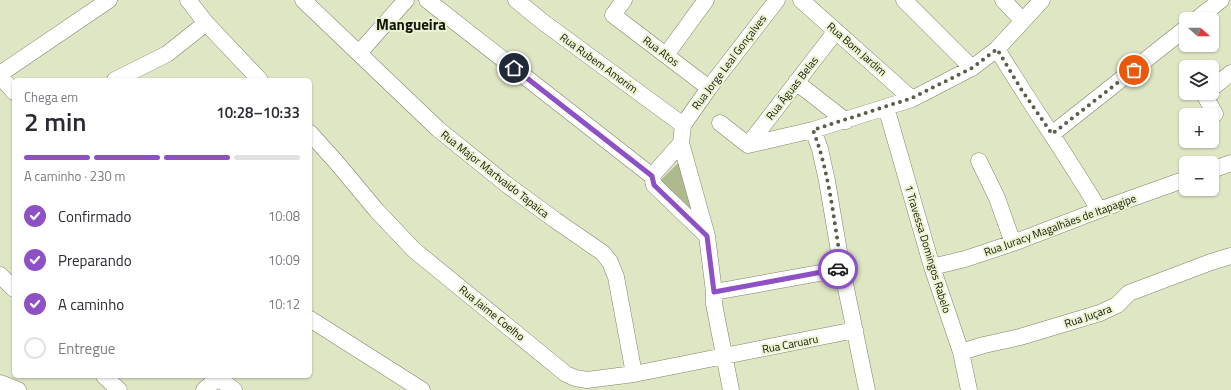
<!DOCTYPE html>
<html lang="pt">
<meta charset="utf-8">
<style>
:root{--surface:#fff;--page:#f7f7f7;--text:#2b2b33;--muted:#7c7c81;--line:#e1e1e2;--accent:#8e50c5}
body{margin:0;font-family:"Titillium Web",sans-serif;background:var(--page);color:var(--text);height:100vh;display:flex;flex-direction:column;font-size:15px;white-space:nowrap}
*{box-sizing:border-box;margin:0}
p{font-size:13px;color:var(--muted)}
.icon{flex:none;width:22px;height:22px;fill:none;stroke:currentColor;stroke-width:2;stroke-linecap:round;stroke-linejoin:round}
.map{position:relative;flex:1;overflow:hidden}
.sheet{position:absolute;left:12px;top:78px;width:300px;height:300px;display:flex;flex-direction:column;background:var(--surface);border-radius:6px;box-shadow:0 1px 3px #0004}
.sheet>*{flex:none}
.needle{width:26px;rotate:111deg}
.buttons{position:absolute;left:1179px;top:12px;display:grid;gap:8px}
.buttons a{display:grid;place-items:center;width:40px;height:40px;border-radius:6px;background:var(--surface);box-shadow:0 1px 3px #0004;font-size:20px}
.pin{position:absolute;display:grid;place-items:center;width:34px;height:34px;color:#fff;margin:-17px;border:2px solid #fff;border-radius:50%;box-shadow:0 1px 4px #0007}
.courier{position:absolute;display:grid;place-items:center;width:40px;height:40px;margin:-20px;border:3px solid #8e50c5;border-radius:50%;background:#fff;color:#222;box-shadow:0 1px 5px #0007}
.head em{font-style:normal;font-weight:600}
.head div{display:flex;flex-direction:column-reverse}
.head{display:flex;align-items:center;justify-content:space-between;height:68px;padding:0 12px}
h1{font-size:26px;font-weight:600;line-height:30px}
.bar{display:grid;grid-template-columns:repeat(4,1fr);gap:6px 4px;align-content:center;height:48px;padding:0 12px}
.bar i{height:5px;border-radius:3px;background:var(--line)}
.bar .current{background:var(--accent)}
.bar p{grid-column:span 4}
ol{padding:0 12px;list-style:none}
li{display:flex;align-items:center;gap:12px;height:44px}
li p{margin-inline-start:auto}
li .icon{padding:4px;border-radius:50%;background:var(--accent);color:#fff;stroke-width:4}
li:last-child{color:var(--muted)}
li i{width:22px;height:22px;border:2px solid var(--line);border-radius:50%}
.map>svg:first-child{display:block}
.green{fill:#aeb98d}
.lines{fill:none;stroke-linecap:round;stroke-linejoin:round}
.minor-casing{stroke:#7e8566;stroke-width:17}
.minor{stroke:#fff;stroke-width:16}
.done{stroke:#5a5e4a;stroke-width:4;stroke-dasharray:0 7.2}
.route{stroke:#8e50c5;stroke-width:5}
.labels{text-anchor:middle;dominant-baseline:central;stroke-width:4;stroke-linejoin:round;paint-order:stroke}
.street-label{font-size:11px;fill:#131509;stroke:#ebf3d1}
.district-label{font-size:15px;font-weight:bold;fill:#131509;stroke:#ebf3d1}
</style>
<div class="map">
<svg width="1231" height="390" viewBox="0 0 1231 390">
<rect width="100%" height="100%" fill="#dee6c4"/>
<path class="green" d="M678,163l4,8 11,46 -35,-34z"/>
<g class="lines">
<g class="minor-casing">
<path id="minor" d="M188,0l18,23 54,57
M303,0l135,129 68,55 49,36 48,33 7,9 6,15 18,97
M427,0l225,176
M516,0l27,22 140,103
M624,0l-11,15 96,73
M801,0l111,99
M904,0l68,68
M1003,0l20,21
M1197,19l24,-19
M997,49c33,55 70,106 102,161
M359,53l47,-53
M666,55l40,-55
M0,74l109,-74
M0,76l14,16
M115,80l52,-26 39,-31
M796,82l50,39
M1212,88l19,-15
M1206,93l-2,1 11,20
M886,107l46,160 29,85 8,38
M720,123l28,22
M683,125l-2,18 26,93 7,56v12l17,86
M683,125l26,-37 68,-88
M813,130l7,19 7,32 15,88 25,121
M310,133l27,30 40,48 37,39 152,124 9,4 12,2 47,-6 221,-44
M1052,134l134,-106
M748,145l65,-15 99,-31 60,-31 25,-19 45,-49
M748,145l88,-114
M979,161l18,37 16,45
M1212,170l19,-7
M652,176l2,9 53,51
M652,176l29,-33
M932,267l33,-8 48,-16 86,-33 87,-31
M0,275l14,14
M714,292l128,-23
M310,319l112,71
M961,352l23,-7 36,-8 80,-24 17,-8 12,-12 82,-31 20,-6
M104,376l15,14
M215,376l19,14
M0,383l18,7
M204,390l16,-14"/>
</g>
<use href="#minor" class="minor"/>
</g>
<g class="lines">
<path class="done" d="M838,269h4c-8,-46 -12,-95 -29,-139l99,-32 60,-30 25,-19 24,40 31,45 82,-64"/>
<path class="route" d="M514,68l138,108 2,9 53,51 7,56 124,-23"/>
</g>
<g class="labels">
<g class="street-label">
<text transform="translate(857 49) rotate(41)">Rua Bom Jardim</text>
<text transform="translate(661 51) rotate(37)">Rua Atos</text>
<text transform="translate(729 62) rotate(-53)">Rua Jorge Leal Gonçalves</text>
<text transform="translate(599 63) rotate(36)">Rua Rubem Amorim</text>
<text transform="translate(792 88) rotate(-52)">Rua Águas Belas</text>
<text transform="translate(495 174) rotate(38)">Rua Major Martvaido Tapaica</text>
<text transform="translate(1060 225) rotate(-20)">Rua Juracy Magalhães de Itapagipe</text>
<text transform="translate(928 249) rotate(73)">1 Travessa Domingos Rabelo</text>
<text transform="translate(492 313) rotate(39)">Rua Jaime Coelho</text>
<text transform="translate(1088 316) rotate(-19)">Rua Juçara</text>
<text transform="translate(790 344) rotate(-11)">Rua Caruaru</text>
</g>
<g class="district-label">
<text x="411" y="24">Mangueira</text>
</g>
</g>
</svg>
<div class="buttons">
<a><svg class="needle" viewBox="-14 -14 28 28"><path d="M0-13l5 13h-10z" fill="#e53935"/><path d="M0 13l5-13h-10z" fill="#7c7c81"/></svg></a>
<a><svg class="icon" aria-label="layers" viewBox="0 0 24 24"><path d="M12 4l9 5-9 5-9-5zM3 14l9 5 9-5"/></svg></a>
<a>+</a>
<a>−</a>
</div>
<div class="pin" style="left:1134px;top:70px;background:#ea580c"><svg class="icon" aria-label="bag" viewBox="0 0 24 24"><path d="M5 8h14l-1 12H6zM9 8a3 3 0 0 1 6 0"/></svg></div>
<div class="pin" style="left:514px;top:68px;background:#1f2937"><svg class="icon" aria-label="home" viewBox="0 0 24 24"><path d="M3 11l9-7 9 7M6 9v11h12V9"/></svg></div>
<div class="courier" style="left:838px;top:269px"><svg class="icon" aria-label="car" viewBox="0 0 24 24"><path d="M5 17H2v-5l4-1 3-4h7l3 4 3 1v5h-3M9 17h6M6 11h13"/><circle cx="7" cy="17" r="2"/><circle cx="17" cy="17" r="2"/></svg></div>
<section class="sheet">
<div class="head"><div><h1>2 min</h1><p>Chega em</p></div><em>10:28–10:33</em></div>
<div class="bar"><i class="current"></i><i class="current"></i><i class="current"></i><i></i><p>A caminho · 230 m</p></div>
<ol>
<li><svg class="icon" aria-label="check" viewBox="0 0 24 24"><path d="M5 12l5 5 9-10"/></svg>Confirmado<p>10:08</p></li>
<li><svg class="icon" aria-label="check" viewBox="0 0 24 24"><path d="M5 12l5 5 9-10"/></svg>Preparando<p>10:09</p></li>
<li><svg class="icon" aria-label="check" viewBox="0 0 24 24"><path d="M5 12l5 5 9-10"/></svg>A caminho<p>10:12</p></li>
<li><i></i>Entregue</li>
</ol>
</section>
</div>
